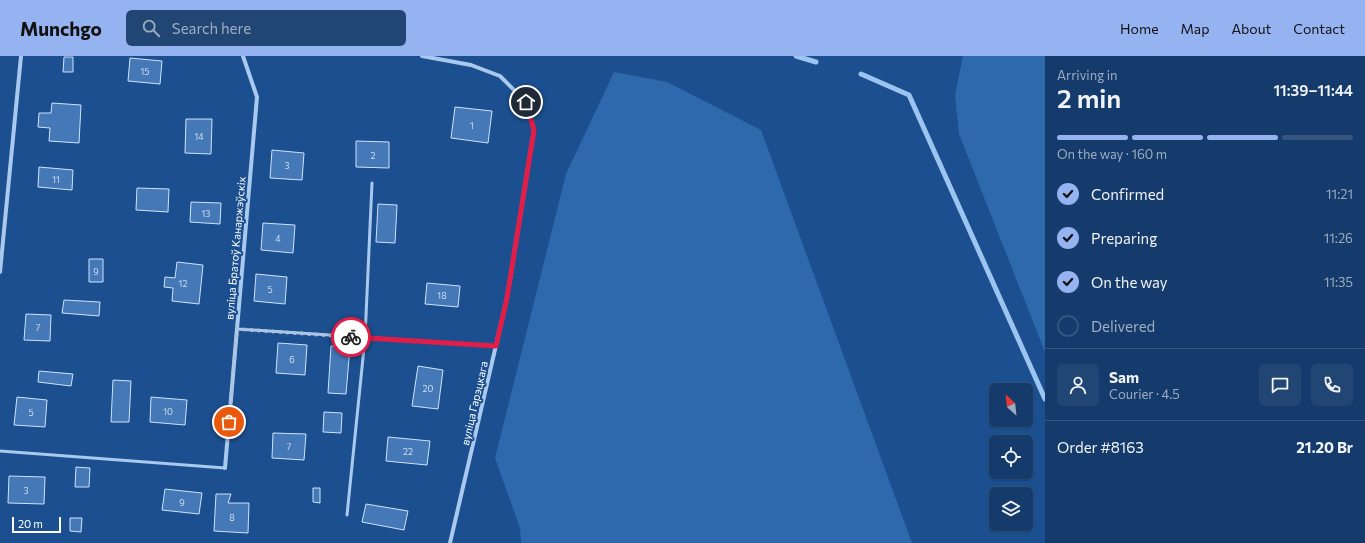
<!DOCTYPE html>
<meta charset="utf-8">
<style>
:root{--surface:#143b6b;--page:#214673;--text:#f1f3f6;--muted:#9dadc1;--line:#33557e;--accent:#95b2f1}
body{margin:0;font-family:Commissioner,sans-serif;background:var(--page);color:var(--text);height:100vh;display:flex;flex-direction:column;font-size:15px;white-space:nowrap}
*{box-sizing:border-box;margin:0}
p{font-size:13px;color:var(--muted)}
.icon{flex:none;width:22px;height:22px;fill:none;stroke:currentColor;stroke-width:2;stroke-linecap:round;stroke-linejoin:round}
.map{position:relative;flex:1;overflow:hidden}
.panel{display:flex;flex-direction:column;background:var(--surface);width:320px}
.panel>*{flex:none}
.needle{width:26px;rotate:333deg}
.tools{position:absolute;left:989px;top:327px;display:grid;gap:8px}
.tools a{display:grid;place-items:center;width:44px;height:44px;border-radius:6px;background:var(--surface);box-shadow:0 1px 3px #0004,0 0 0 1px var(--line);font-size:20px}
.scale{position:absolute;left:12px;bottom:10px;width:49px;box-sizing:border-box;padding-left:4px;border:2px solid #fff;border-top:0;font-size:11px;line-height:14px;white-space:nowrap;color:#fff;-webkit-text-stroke:3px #1b4f8f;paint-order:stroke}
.pin{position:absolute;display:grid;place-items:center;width:34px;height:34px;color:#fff;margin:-17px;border:2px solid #fff;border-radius:50%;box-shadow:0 1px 4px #0007}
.courier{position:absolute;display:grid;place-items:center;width:40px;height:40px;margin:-20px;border:3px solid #e11d48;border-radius:50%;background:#fff;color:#222;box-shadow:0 1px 5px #0007}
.overview em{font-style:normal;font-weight:600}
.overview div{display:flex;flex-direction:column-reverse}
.overview{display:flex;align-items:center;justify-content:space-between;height:68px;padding:0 12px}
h1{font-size:26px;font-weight:600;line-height:30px}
.bar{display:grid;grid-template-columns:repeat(4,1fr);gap:6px 4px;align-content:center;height:48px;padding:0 12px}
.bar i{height:5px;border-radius:3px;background:var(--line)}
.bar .active{background:var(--accent)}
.bar p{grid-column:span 4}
.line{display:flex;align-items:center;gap:10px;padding:0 12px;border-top:1px solid var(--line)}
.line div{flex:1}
.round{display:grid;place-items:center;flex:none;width:42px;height:42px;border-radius:6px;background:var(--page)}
ol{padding:0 12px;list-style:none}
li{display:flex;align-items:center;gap:12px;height:44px}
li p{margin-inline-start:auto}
li .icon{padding:4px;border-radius:50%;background:var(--accent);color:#111;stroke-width:4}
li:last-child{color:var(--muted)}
li i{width:22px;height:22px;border:2px solid var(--line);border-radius:50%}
header{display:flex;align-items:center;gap:24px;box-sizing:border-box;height:56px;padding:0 20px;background:var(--accent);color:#111}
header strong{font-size:19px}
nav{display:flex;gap:22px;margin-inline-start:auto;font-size:14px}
.search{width:280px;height:36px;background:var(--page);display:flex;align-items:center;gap:10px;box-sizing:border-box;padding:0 14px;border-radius:6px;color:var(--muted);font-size:15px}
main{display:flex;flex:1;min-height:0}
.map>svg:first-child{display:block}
.green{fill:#2e69ad}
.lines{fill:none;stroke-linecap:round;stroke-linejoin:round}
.stream{stroke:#9cc4f0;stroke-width:5}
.building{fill:#4478b7;stroke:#cfe3fa}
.service{stroke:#a9c9ee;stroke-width:3}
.minor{stroke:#a9c9ee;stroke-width:4}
.done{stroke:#afc1d8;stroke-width:4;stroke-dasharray:0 7.2}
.route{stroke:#e11d48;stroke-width:5}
.labels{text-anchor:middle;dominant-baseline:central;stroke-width:4;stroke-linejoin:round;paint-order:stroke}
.number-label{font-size:9px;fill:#d0dded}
.street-label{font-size:11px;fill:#fff;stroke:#1b4f8f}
</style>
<header>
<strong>Munchgo</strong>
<div class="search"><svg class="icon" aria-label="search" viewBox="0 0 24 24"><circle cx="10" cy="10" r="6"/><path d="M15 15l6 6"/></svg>Search here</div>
<nav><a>Home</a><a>Map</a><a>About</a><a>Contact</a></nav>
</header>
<main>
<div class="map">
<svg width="1045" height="487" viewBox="0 0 1045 487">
<rect width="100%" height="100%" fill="#1b4f8f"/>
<path class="green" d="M963,0h82v296l-86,-218 -4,-39z
M614,16l53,10 94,48 151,413h-391l-1,-15 -25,-70 71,-284z"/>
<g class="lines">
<path class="stream" d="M796,0l20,6
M861,18l48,21 136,304"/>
</g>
<path class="building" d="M64,1h9v15h-10z
M130,2l32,3 -2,23 -32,-3z
M52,47l29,2 -2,38 -30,-2 1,-13 -12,-1 1,-14h12z
M455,51l37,4 -4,32 -37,-5z
M186,63h26l-1,35 -26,-1z
M356,85l33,1v26l-33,-1z
M272,94l32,3 -2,27 -32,-2z
M39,111l34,3 -1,20 -34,-3z
M137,132l32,1 -1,23 -32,-2z
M191,146l30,1 -1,21 -30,-2z
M378,148l19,1 -2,38 -19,-1z
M263,167l32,2 -2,28 -32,-3z
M89,203h14v23h-14z
M177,206l26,3 -4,39 -27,-3 1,-13 -9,-1 1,-10 10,1z
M256,218l31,3 -2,27 -31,-3z
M427,227l33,3 -2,21 -33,-3z
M64,244l36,2 -1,14 -37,-3z
M26,258l25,1 -1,26 -26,-1z
M278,287l29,2 -2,30 -29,-2z
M331,290l19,1 -4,47 -18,-1z
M418,310l25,4 -5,39 -26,-3z
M39,315l34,3 -2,12 -33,-4z
M113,324l18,1 -2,41h-18z
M17,341l30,3 -2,27 -31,-2z
M151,341l36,3 -2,25 -35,-3z
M324,356l18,1 -1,20 -18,-1z
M273,377l33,1 -2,26 -32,-2z
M388,381l42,4 -3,24 -41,-4z
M76,411l14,1 -1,19h-14z
M9,420l36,1 -1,27 -36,-1z
M313,432h7v15l-7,-1z
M165,433l37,4 -3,21 -37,-4z
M216,438h15l-3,9h21l-1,30 -34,-2z
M366,448l42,7 -4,19 -42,-8z
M70,462h12l-1,14 -11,-1z"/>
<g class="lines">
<path class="service" d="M237,273l259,17
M0,395l225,17
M347,459l18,-177 7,-155"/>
<path class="minor" d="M422,0l49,9 29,11 26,26 8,28 -27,168 -57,245
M0,216l21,-216
M225,412l32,-371 -14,-41"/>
</g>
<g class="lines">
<path class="done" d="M229,366l8,-93 114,8"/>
<path class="route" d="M351,281l145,9 11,-48 27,-168 -8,-28"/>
</g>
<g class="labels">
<g class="number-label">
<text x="145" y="15">15</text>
<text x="472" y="69">1</text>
<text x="199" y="80">14</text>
<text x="373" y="99">2</text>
<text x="287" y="109">3</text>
<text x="56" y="123">11</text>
<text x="206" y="157">13</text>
<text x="278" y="182">4</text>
<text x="96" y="215">9</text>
<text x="183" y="227">12</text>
<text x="270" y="233">5</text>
<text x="442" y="239">18</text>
<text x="38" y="271">7</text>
<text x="292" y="303">6</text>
<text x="428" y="332">20</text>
<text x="168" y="355">10</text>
<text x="31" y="356">5</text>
<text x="289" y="390">7</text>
<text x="408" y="395">22</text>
<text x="26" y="434">3</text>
<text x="182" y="446">9</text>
<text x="232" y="461">8</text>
</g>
<g class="street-label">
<text transform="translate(235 192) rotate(-85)">вуліца Братоў Канаржэўскіх</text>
<text transform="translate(474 347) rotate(-77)">вуліца Гарэцкага</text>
</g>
</g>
</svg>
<div class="tools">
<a><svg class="needle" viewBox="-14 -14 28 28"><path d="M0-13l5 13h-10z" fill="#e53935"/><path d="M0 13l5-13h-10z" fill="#9dadc1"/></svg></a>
<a><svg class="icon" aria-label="locate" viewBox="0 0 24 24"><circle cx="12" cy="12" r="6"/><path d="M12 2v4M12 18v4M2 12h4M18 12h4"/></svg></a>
<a><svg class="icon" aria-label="layers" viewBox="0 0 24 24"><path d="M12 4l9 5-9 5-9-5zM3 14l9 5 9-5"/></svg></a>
</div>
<div class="scale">20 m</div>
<div class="pin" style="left:229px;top:366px;background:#ea580c"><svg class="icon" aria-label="bag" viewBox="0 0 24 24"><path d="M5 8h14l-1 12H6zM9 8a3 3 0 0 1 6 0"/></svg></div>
<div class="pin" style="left:526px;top:46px;background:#1f2937"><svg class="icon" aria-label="home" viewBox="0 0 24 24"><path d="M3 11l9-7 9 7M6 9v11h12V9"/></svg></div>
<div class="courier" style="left:351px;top:281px"><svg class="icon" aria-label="bike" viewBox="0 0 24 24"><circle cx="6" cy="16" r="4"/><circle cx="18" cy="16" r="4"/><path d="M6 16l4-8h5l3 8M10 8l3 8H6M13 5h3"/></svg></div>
</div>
<section class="panel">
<div class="overview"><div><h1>2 min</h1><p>Arriving in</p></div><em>11:39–11:44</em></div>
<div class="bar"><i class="active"></i><i class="active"></i><i class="active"></i><i></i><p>On the way · 160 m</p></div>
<ol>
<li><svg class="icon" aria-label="check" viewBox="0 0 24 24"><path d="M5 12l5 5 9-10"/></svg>Confirmed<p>11:21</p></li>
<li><svg class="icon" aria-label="check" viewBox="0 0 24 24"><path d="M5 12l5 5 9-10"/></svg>Preparing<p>11:26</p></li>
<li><svg class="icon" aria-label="check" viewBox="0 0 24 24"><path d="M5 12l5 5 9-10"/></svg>On the way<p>11:35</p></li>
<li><i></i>Delivered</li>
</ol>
<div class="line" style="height:72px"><a class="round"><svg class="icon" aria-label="person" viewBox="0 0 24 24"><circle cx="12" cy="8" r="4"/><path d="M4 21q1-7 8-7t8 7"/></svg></a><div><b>Sam</b><p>Courier · 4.5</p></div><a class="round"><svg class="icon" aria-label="chat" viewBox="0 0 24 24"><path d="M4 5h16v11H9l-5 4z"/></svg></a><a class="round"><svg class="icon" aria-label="phone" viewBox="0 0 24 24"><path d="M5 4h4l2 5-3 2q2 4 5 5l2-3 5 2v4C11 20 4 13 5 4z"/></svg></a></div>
<div class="line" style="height:52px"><div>Order #8163</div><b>21.20 Br</b></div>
</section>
</main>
